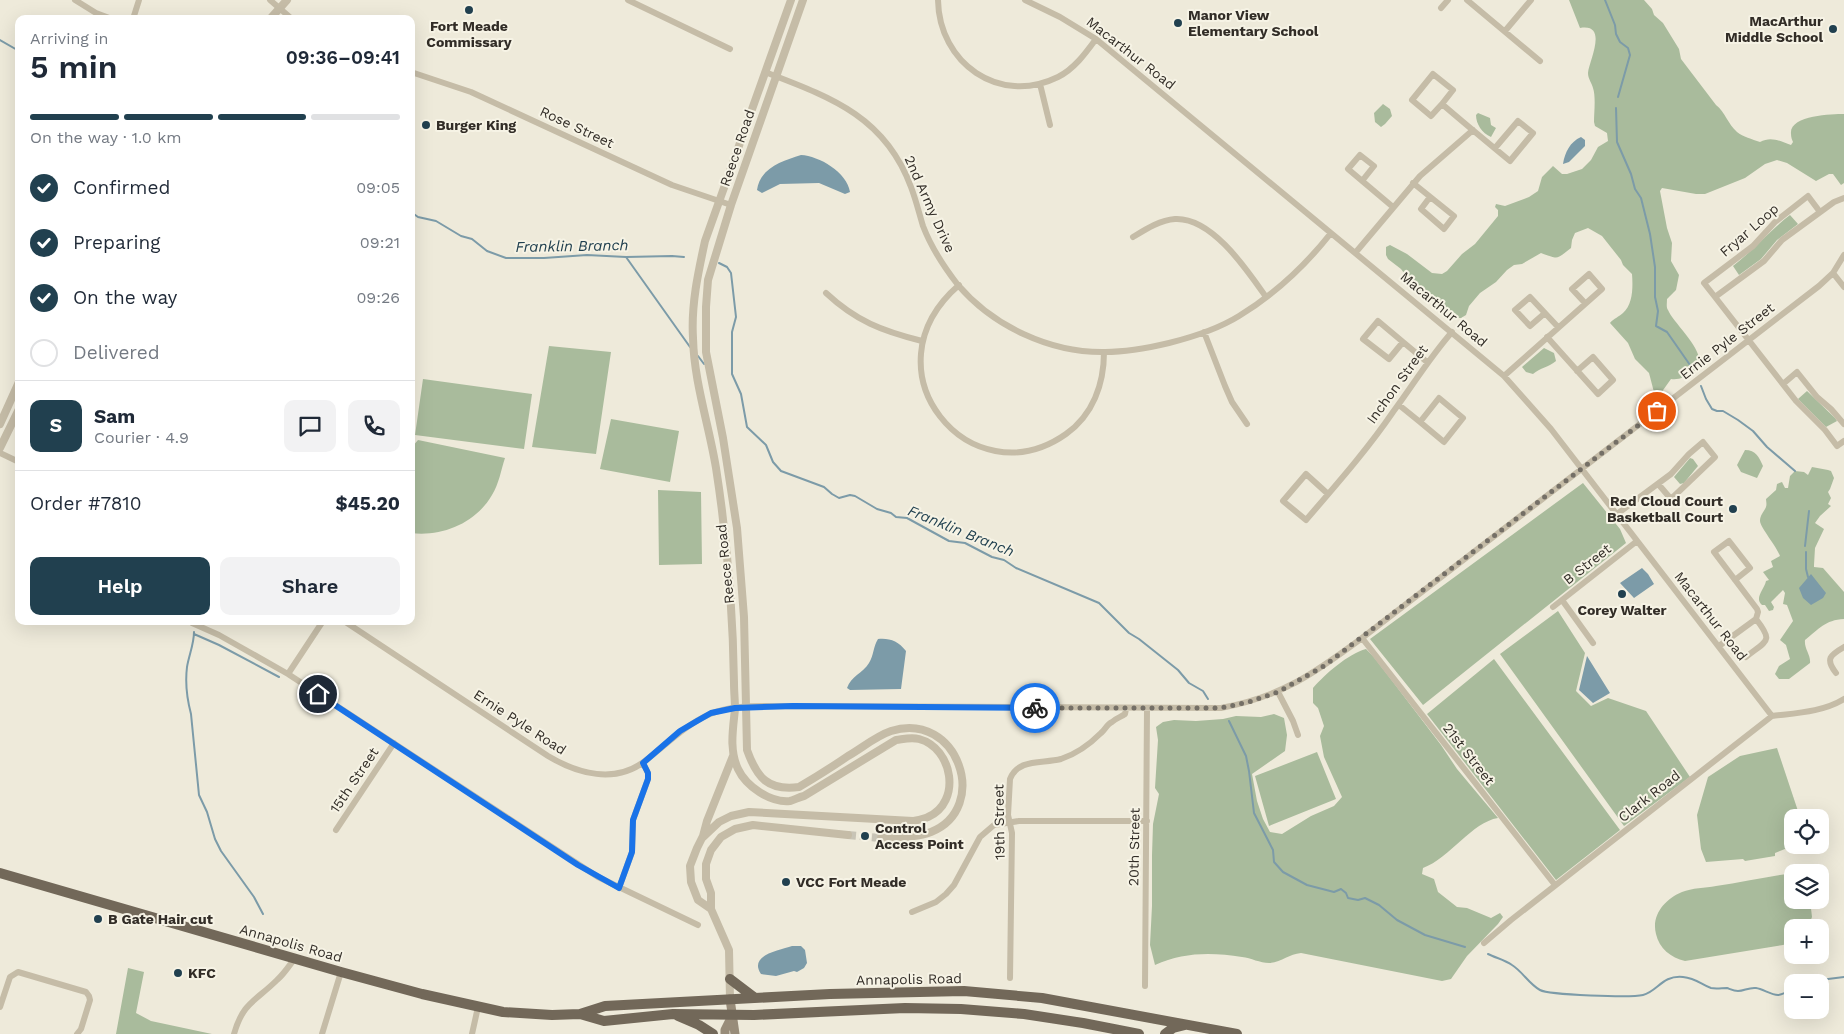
<!DOCTYPE html>
<meta charset="utf-8">
<style>
:root{--surface:#fff;--page:#f2f2f3;--text:#1f2937;--muted:#747a83;--line:#e0e1e3;--accent:#21404f}
body{margin:0;font-family:"Work Sans",sans-serif;background:var(--page);color:var(--text);height:100vh;display:flex;flex-direction:column;font-size:19px;white-space:nowrap}
*{box-sizing:border-box;margin:0}
p{font-size:16px;color:var(--muted)}
.icon{flex:none;width:28px;height:28px;fill:none;stroke:currentColor;stroke-width:2;stroke-linecap:round;stroke-linejoin:round}
.map{position:relative;flex:1;overflow:hidden}
.drawer{position:absolute;left:15px;top:15px;width:400px;height:610px;display:flex;flex-direction:column;background:var(--surface);border-radius:10px;box-shadow:0 5px 20px #0002}
.drawer>*{flex:none}
.controls{position:absolute;left:1784px;top:809px;display:grid;gap:10px}
.controls a{display:grid;place-items:center;width:45px;height:45px;border-radius:10px;background:var(--surface);box-shadow:0 5px 20px #0002;font-size:25px}
.pin{position:absolute;display:grid;place-items:center;width:42px;height:42px;color:#fff;margin:-21px;border:2px solid #fff;border-radius:50%;box-shadow:0 1px 5px #0007}
.courier{position:absolute;display:grid;place-items:center;width:50px;height:50px;margin:-25px;border:4px solid #1a73e8;border-radius:50%;background:#fff;color:#222;box-shadow:0 1px 6px #0007}
.head em{font-style:normal;font-weight:600}
.head div{display:flex;flex-direction:column-reverse}
.head{display:flex;align-items:center;justify-content:space-between;height:85px;padding:0 15px}
h1{font-size:32px;font-weight:600;line-height:38px}
.bar{display:grid;grid-template-columns:repeat(4,1fr);gap:8px 5px;align-content:center;height:60px;padding:0 15px}
.bar i{height:6px;border-radius:4px;background:var(--line)}
.bar .on{background:var(--accent)}
.bar p{grid-column:span 4}
.line{display:flex;align-items:center;gap:12px;padding:0 15px;border-top:1px solid var(--line)}
.line div{flex:1}
.round{display:grid;place-items:center;flex:none;width:52px;height:52px;border-radius:10px;background:var(--page)}
ol{padding:0 15px;list-style:none}
li{display:flex;align-items:center;gap:15px;height:55px}
li p{margin-inline-start:auto}
li .icon{padding:5px;border-radius:50%;background:var(--accent);color:#fff;stroke-width:4}
li:last-child{color:var(--muted)}
li i{width:28px;height:28px;border:2px solid var(--line);border-radius:50%}
.primary-button{display:flex;gap:10px;margin-top:auto;padding:10px 15px}
.primary-button a{flex:1;height:58px;border-radius:10px;background:var(--accent);color:#fff;font-size:20px;font-weight:600;line-height:58px;text-align:center}
.primary-button a+a{background:var(--page);color:var(--text)}
.map>svg:first-child{display:block}
.green{fill:#a9bb9c}
.water{fill:#7c9ba8}
.lines{fill:none;stroke-linecap:round;stroke-linejoin:round}
.stream{stroke:#7c9ba8;stroke-width:2}
.tertiary-tunnel{stroke:#c8c4b6;stroke-width:8;stroke-dasharray:8 4;stroke-linecap:butt}
.minor{stroke:#c5bca7;stroke-width:6}
.tertiary{stroke:#c5bca7;stroke-width:8}
.secondary{stroke:#988c79;stroke-width:9}
.primary{stroke:#726859;stroke-width:10}
.done{stroke:#746f66;stroke-width:5;stroke-dasharray:0 9}
.route{stroke:#1a73e8;stroke-width:6}
.poi-dot{fill:#21404f;stroke:#f6f3e5;stroke-width:2}
.labels{text-anchor:middle;dominant-baseline:central;stroke-width:4;stroke-linejoin:round;paint-order:stroke}
.poi-label{font-size:14px;font-weight:bold;fill:#322d27;stroke:#f6f3e5;text-anchor:start}
.street-label{font-size:14px;fill:#322d27;stroke:#f6f3e5}
.water-label{font-size:15px;font-style:italic;fill:#21404f;stroke:#f6f3e5}
</style>
<div class="map">
<svg width="1844" height="1034" viewBox="0 0 1844 1034">
<rect width="100%" height="100%" fill="#eeeada"/>
<path class="green" d="M1569,0h75l8,9 2,6 9,8 16,26 2,10 35,46c9,7 12,19 21,27 6,5 15,7 23,10 11,-6 20,-1 31,3l2,-3c-1,-2 -2,-5 -2,-8 -2,-19 41,-20 53,-20v69l-3,2 -8,-11h-4l-13,7 -29,-18 -10,-3 -12,4 -20,14 -40,16h-9l-34,-6 -2,3 7,37 5,15 -1,18 8,14 -3,15 -9,9c0,4 -1,8 1,11 6,15 47,48 25,62 -7,5 -14,8 -22,7l-10,14 -6,3 -6,-23 -14,-14 -7,-16 -18,-20c4,-5 9,-6 13,-10 10,-9 10,-26 9,-39l-9,-9 -2,-5 -19,-24 -14,-8 -13,5 -3,7 -1,8c-15,11 -11,12 -30,5l-19,11 -8,1 -7,5 -11,12 -16,11 -11,13 -3,9 -5,3h-5l-8,-4 -18,-18 -15,-8 -14,-19 -13,-10 -2,-4v-8l4,-2 17,9 25,19 10,1 5,-3 15,-17 13,-10 23,-28v-6l-3,-3 1,-3 9,2 24,-9 9,-6 4,-14 11,-11 9,8h5l15,-5 9,-9 7,-13 10,-6 -1,-8 -12,-7 -1,-4c0,-9 2,-25 -1,-34 -1,-5 -5,-9 -5,-15 1,-12 21,-50 -8,-45z
M1383,104l7,5 2,7 -7,8 -4,3 -6,-5 -1,-9z
M1478,113l12,5 1,7 5,3 -5,9c-9,-4 -15,-13 -15,-22z
M1790,215l8,9 -21,16 -16,19 -22,16 -6,-9c21,-16 37,-36 57,-51z
M549,346l62,6 -15,102 -64,-7z
M1544,348l10,5 2,8c-7,6 -16,7 -23,13l-7,-2 -4,-5z
M423,379l109,15 -8,55 -109,-14z
M1807,391l28,27 2,3 -11,6 -28,-28z
M611,419l68,12 -9,51 -70,-13z
M418,440l87,18c-4,12 -6,26 -13,37 -16,28 -50,42 -81,38v-82l1,-4z
M1745,450c11,0 14,7 18,16l-6,12 -16,-6 -4,-7z
M1690,458l3,1 5,7 -14,17 -4,1 -6,-7z
M1812,467l16,3 3,1 3,7 -4,11 -2,3 3,6 -3,6 3,2 -11,10 -5,7 9,6 -9,19 -1,17v2l9,1 21,24v27c-19,1 -25,10 -39,21 -1,9 6,15 5,23l-21,16h-10l-4,-5 4,-8 11,-7 -4,-14 -6,-5 13,-19 -6,-16 -4,-1 2,-11 -2,-3 -12,12 3,5 -1,3 -4,1 -4,-6h-3c-8,-7 2,-15 4,-24l3,-1 -6,-8 10,-5 -2,-6 9,-5c-3,-9 -20,-29 -20,-35 0,-6 4,-9 6,-14 1,-3 0,-6 0,-8l10,-9 1,-6 5,-2 3,6h3l2,-12 5,-5 9,1 4,3z
M1583,483l37,46 6,14 -203,162 -53,-66z
M658,490l43,2 1,72 -43,1z
M1558,611l27,42 -9,38 15,15 17,-8 38,13 44,66 -66,49 -124,-172z
M1366,649l7,7 17,22 51,67 16,24 41,49c-26,4 -48,40 -75,50l-1,6 12,5 4,13 19,15 10,1 24,10 9,-5 3,4 -5,7 -31,32 -16,23 -9,2 -141,-28c-12,1 -19,9 -32,10 -9,0 -18,-5 -27,-6 -30,-5 -59,-5 -87,8l-5,-20 2,-39v-51l1,-31 6,-30 -4,-6 3,-48 -2,-13 7,-5 11,-2 22,1 27,-2 13,-3 25,1 13,-3 10,4 3,17 -2,16 -33,23 5,27 6,18 7,13 12,2 29,-18 23,-10 8,-9 -18,-40 -4,-21 4,-10 -6,-18 -5,-5v-15c12,-14 35,-34 53,-39z
M1494,659l126,171 -64,50 -129,-166z
M1777,748l21,63 4,6 -10,1v27h3l-20,8v3l-30,5 -2,-2 -37,3 -5,-13 -4,-34 11,-38 32,-21z
M1317,752l19,47 -67,27 -14,-50z
M1792,873v27h18l2,17 -4,10 -16,1v14l-9,3 -98,16c-14,-3 -26,-13 -29,-27 -5,-19 9,-35 26,-42 10,-4 23,-4 34,-6 26,-4 51,-9 76,-13z
M128,968l16,4 -8,41 15,8 61,13h-96z"/>
<path class="water" d="M1581,137l4,3v6l-16,16 -6,2c2,-12 7,-22 18,-27z
M801,155c18,1 46,17 49,37l-5,2 -26,-11 -39,1 -18,9 -5,-3c3,-22 25,-29 44,-35z
M1642,568l6,6 6,10 -20,14 -14,-15z
M1811,574l15,19 -3,5 -12,7 -8,-7 -4,-10z
M878,639c12,-1 20,2 28,12l-5,38 -51,1 -3,-2c4,-12 16,-15 22,-25 5,-8 4,-16 9,-24z
M1587,656l23,37 -17,10 -14,-13z
M792,946h9l4,4 2,13 -3,5 -7,4 -3,-1 -18,5 -15,-2c-13,-19 19,-24 31,-28z"/>
<g class="lines">
<path class="stream" d="M1605,0l10,25 1,9 4,8 8,6 2,7 -12,42
M0,40l19,11
M1616,108l1,34 14,32 4,15 6,9 9,36 5,33v30l3,14 -2,15 11,6 23,33
M411,212l7,5 18,4 25,15 11,3 15,12 19,7h38l43,-3 39,2 46,-1 12,1
M626,257l64,90
M719,263l8,4 4,6 5,44 -4,15v42l9,20 6,33 19,18 7,17 8,9 43,16 8,7 7,4 11,-3 5,1 22,13 14,4 5,4 11,1 42,23 16,2 27,14 12,3 12,8 83,35 30,30 10,6 39,31 11,13 14,8 5,8
M698,356l6,8
M1701,386l5,13 6,10 5,2h6l15,9 15,11 14,16 28,24
M1805,546l4,-35
M1806,552v17l2,8
M194,632c0,12 -5,23 -7,35 -2,16 0,32 4,47l8,81 8,17 8,27 6,12 33,46 9,17
M194,634l25,11 60,32
M1229,721l17,35 3,15 5,42 19,37 1,12 9,10 24,13 27,7 7,-3 5,4 2,5 10,2 7,-2 14,7 18,15 28,15 40,12
M1488,954c8,4 17,6 24,11 11,7 17,19 28,25 9,5 91,8 103,5 15,-4 19,-20 40,-18 13,1 19,8 28,11 5,1 11,0 16,0 3,1 7,3 11,3 6,0 11,-4 18,-3 7,1 15,7 22,7 4,0 10,-4 14,-5
M1818,982l10,-3 16,-2"/>
<path class="tertiary-tunnel" d="M848,835l33,3"/>
<path class="minor" d="M75,0l21,13 16,6
M270,0l22,19
M628,0l102,49
M938,0c1,63 61,106 120,77 16,-8 27,-23 38,-38
M1025,0l35,17 36,22 408,337 47,53 221,287
M1467,0l73,61
M1441,8l7,-8
M133,19l6,-19
M1505,31l26,-31
M411,72l60,20 201,93 59,20
M765,72c65,25 120,44 146,115 5,13 8,26 12,39 8,21 21,41 35,59 35,41 92,68 147,67 21,0 43,-4 64,-9 24,-6 49,-14 70,-27 36,-22 66,-50 92,-83
M1040,84l10,41
M1442,104l11,-14 -20,-16 -21,26 19,16 11,-12c22,19 45,38 68,57l23,-28 -15,-12 -23,27
M1362,181l12,-15 -14,-11 -12,14 45,38
M1413,183l41,33 -10,13 -23,-20 9,-12
M1844,198l-10,4 -52,38 -18,21 -49,36 81,104 29,29 12,16 7,-5
M1133,237c13,-8 27,-17 42,-18 37,-2 72,51 91,78
M1356,252l64,-76 53,-46
M1833,273l11,14
M959,285c-98,85 12,216 107,149 27,-19 38,-50 38,-82
M826,293c30,28 56,38 96,48
M1715,297l-11,-14 49,-37 22,-24 33,-26 12,16
M1545,313l-15,13 -15,-16 15,-13 28,30
M1378,321l25,21 -14,17 -26,-20z
M1204,332l21,54 7,16 15,22
M1547,337l51,57 15,-14 -20,-23 -16,14
M1403,342l24,20
M1504,376l98,-87 -13,-15 -17,15 13,14
M1783,384l14,-12 20,25 14,12 13,15
M1439,398l24,20 -19,24 -24,-20z
M1399,405l21,17
M0,453l19,9
M1328,494l-22,-20 -23,27 23,19c30,-35 61,-70 87,-108 20,-27 37,-55 59,-80
M1617,514l54,-40 18,-20 14,-12 12,15 -44,42 -12,-14
M1735,580l15,-12 -21,-27 -15,11 43,57 1,3 -2,7
M1562,600l31,43
M1553,607l84,-66
M193,621l-1,2 27,12 69,39 310,203 100,48
M344,621l204,135c30,18 67,28 97,5 21,-16 40,-36 65,-47 25,-11 57,-7 83,-8l428,2c60,-11 94,-35 141,-70l457,-352 14,-13 11,-18
M1362,638l193,247
M1719,646l37,-27
M1746,657c21,-17 28,-15 10,-38
M1836,673c-11,-14 -6,-18 8,-26
M288,674l35,-53
M1278,692l15,29 5,14
M336,830l58,-87
M619,888l13,-36 1,-32 15,-41v-6l-5,-10
M912,912l24,-10 10,-8 8,-9 26,-48 14,-12 25,-4h128
M1484,943l27,-23 261,-204c24,-3 51,-4 72,-17
M1010,978l2,-145 -4,-18 2,-36c8,-21 33,-15 51,-20 15,-5 29,-15 40,-26 4,-3 6,-9 11,-11 4,-4 9,-5 13,-8l1,-5
M1145,986l2,-277
M0,1007l10,-30 8,-5 68,20 3,4 1,4 -9,29 -4,5
M234,1034c9,-32 22,-33 43,-54 7,-6 12,-14 18,-22
M322,1034l19,-62
M472,1034l6,-27"/>
<path class="tertiary" d="M803,0l-72,205 -23,75 -2,27v45l17,86 14,90 7,89 3,133c10,28 21,41 52,37 17,-10 33,-20 49,-31 14,-8 28,-20 43,-25 67,-21 100,77 40,101 -15,6 -34,5 -50,6
M270,19l17,-19
M0,424l19,-42
M0,448l19,-39
M703,836l4,-15 26,-65
M711,909l-13,-9 -7,-18 -1,-16 7,-18 5,-10 17,-16 12,-6 18,-4 164,9c5,-1 11,-2 15,-4 34,-15 25,-69 -9,-78 -8,-2 -15,0 -23,1l-92,56c-5,1 -10,4 -14,5 -20,2 -44,-15 -52,-32 -9,-19 -5,-40 -3,-60 0,-8 -1,-17 -1,-26 -1,-72 -7,-144 -18,-215 -7,-43 -22,-86 -23,-130 -2,-33 5,-65 12,-97l86,-241
M730,999l-1,-49 -18,-41v-16l-5,-14v-15l5,-14 10,-13 14,-8 18,-4 95,10"/>
<path class="secondary" d="M730,999l5,35
M725,1034v-4l8,-16"/>
<path class="primary" d="M0,873l341,99 81,22 81,18 49,3 28,-1 24,7 69,-7 81,1 151,-7 56,1 63,5 59,9 56,11
M730,979l25,19
M580,1014l25,-8 225,-12 134,-3 78,7 195,36
M678,1016l21,9 14,9
M1165,1034l8,-6 12,-3"/>
</g>
<g class="lines">
<path class="done" d="M1035,708h186l28,-6 29,-10 46,-26 333,-255"/>
<path class="route" d="M318,694l260,171 41,23 13,-36 1,-32 15,-41v-6l-5,-10 37,-32 17,-10 14,-8 24,-5 58,-2 242,2"/>
</g>
<g class="poi-dot">
<circle cx="469" cy="10" r="5"/>
<circle cx="1178" cy="23" r="5"/>
<circle cx="1833" cy="29" r="5"/>
<circle cx="426" cy="125" r="5"/>
<circle cx="1733" cy="509" r="5"/>
<circle cx="1622" cy="594" r="5"/>
<circle cx="865" cy="836" r="5"/>
<circle cx="786" cy="882" r="5"/>
<circle cx="98" cy="919" r="5"/>
<circle cx="178" cy="973" r="5"/>
</g>
<g class="labels">
<g class="poi-label">
<text x="1188" y="15">Manor View<tspan x="1188" dy="16">Elementary School</tspan></text>
<text x="1823" y="21" text-anchor="end">MacArthur<tspan x="1823" dy="16">Middle School</tspan></text>
<text x="469" y="26" text-anchor="middle">Fort Meade<tspan x="469" dy="16">Commissary</tspan></text>
<text x="436" y="125">Burger King</text>
<text x="1723" y="501" text-anchor="end">Red Cloud Court<tspan x="1723" dy="16">Basketball Court</tspan></text>
<text x="1622" y="610" text-anchor="middle">Corey Walter</text>
<text x="875" y="828">Control<tspan x="875" dy="16">Access Point</tspan></text>
<text x="796" y="882">VCC Fort Meade</text>
<text x="108" y="919">B Gate Hair cut</text>
<text x="188" y="973">KFC</text>
</g>
<g class="street-label">
<text transform="translate(1131 53) rotate(38)">Macarthur Road</text>
<text transform="translate(577 127) rotate(25)">Rose Street</text>
<text transform="translate(737 148) rotate(-71)">Reece Road</text>
<text transform="translate(930 204) rotate(66)">2nd Army Drive</text>
<text transform="translate(1749 230) rotate(-41)">Fryar Loop</text>
<text transform="translate(1444 309) rotate(40)">Macarthur Road</text>
<text transform="translate(1727 341) rotate(-38)">Ernie Pyle Street</text>
<text transform="translate(1397 384) rotate(-54)">Inchon Street</text>
<text transform="translate(725 564) rotate(-96)">Reece Road</text>
<text transform="translate(1587 564) rotate(-38)">B Street</text>
<text transform="translate(1711 616) rotate(52)">Macarthur Road</text>
<text transform="translate(520 722) rotate(33)">Ernie Pyle Road</text>
<text transform="translate(1469 754) rotate(52)">21st Street</text>
<text transform="translate(354 780) rotate(-56)">15th Street</text>
<text transform="translate(1649 796) rotate(-38)">Clark Road</text>
<text transform="translate(999 822) rotate(-91)">19th Street</text>
<text transform="translate(1134 847) rotate(-89)">20th Street</text>
<text transform="translate(291 943) rotate(16)">Annapolis Road</text>
<text transform="translate(909 979) rotate(-1)">Annapolis Road</text>
</g>
<g class="water-label">
<text transform="translate(572 246) rotate(-1)">Franklin Branch</text>
<text transform="translate(961 531) rotate(22)">Franklin Branch</text>
</g>
</g>
</svg>
<div class="controls">
<a><svg class="icon" aria-label="locate" viewBox="0 0 24 24"><circle cx="12" cy="12" r="6"/><path d="M12 2v4M12 18v4M2 12h4M18 12h4"/></svg></a>
<a><svg class="icon" aria-label="layers" viewBox="0 0 24 24"><path d="M12 4l9 5-9 5-9-5zM3 14l9 5 9-5"/></svg></a>
<a>+</a>
<a>−</a>
</div>
<div class="pin" style="left:1657px;top:411px;background:#ea580c"><svg class="icon" aria-label="bag" viewBox="0 0 24 24"><path d="M5 8h14l-1 12H6zM9 8a3 3 0 0 1 6 0"/></svg></div>
<div class="pin" style="left:318px;top:694px;background:#1f2937"><svg class="icon" aria-label="home" viewBox="0 0 24 24"><path d="M3 11l9-7 9 7M6 9v11h12V9"/></svg></div>
<div class="courier" style="left:1035px;top:708px"><svg class="icon" aria-label="bike" viewBox="0 0 24 24"><circle cx="6" cy="16" r="4"/><circle cx="18" cy="16" r="4"/><path d="M6 16l4-8h5l3 8M10 8l3 8H6M13 5h3"/></svg></div>
<section class="drawer">
<div class="head"><div><h1>5 min</h1><p>Arriving in</p></div><em>09:36–09:41</em></div>
<div class="bar"><i class="on"></i><i class="on"></i><i class="on"></i><i></i><p>On the way · 1.0 km</p></div>
<ol>
<li><svg class="icon" aria-label="check" viewBox="0 0 24 24"><path d="M5 12l5 5 9-10"/></svg>Confirmed<p>09:05</p></li>
<li><svg class="icon" aria-label="check" viewBox="0 0 24 24"><path d="M5 12l5 5 9-10"/></svg>Preparing<p>09:21</p></li>
<li><svg class="icon" aria-label="check" viewBox="0 0 24 24"><path d="M5 12l5 5 9-10"/></svg>On the way<p>09:26</p></li>
<li><i></i>Delivered</li>
</ol>
<div class="line" style="height:90px"><b class="round" style="background:var(--accent);color:#fff">S</b><div><b>Sam</b><p>Courier · 4.9</p></div><a class="round"><svg class="icon" aria-label="chat" viewBox="0 0 24 24"><path d="M4 5h16v11H9l-5 4z"/></svg></a><a class="round"><svg class="icon" aria-label="phone" viewBox="0 0 24 24"><path d="M5 4h4l2 5-3 2q2 4 5 5l2-3 5 2v4C11 20 4 13 5 4z"/></svg></a></div>
<div class="line" style="height:65px"><div>Order #7810</div><b>$45.20</b></div>
<div class="primary-button"><a>Help</a><a>Share</a></div>
</section>
</div>
